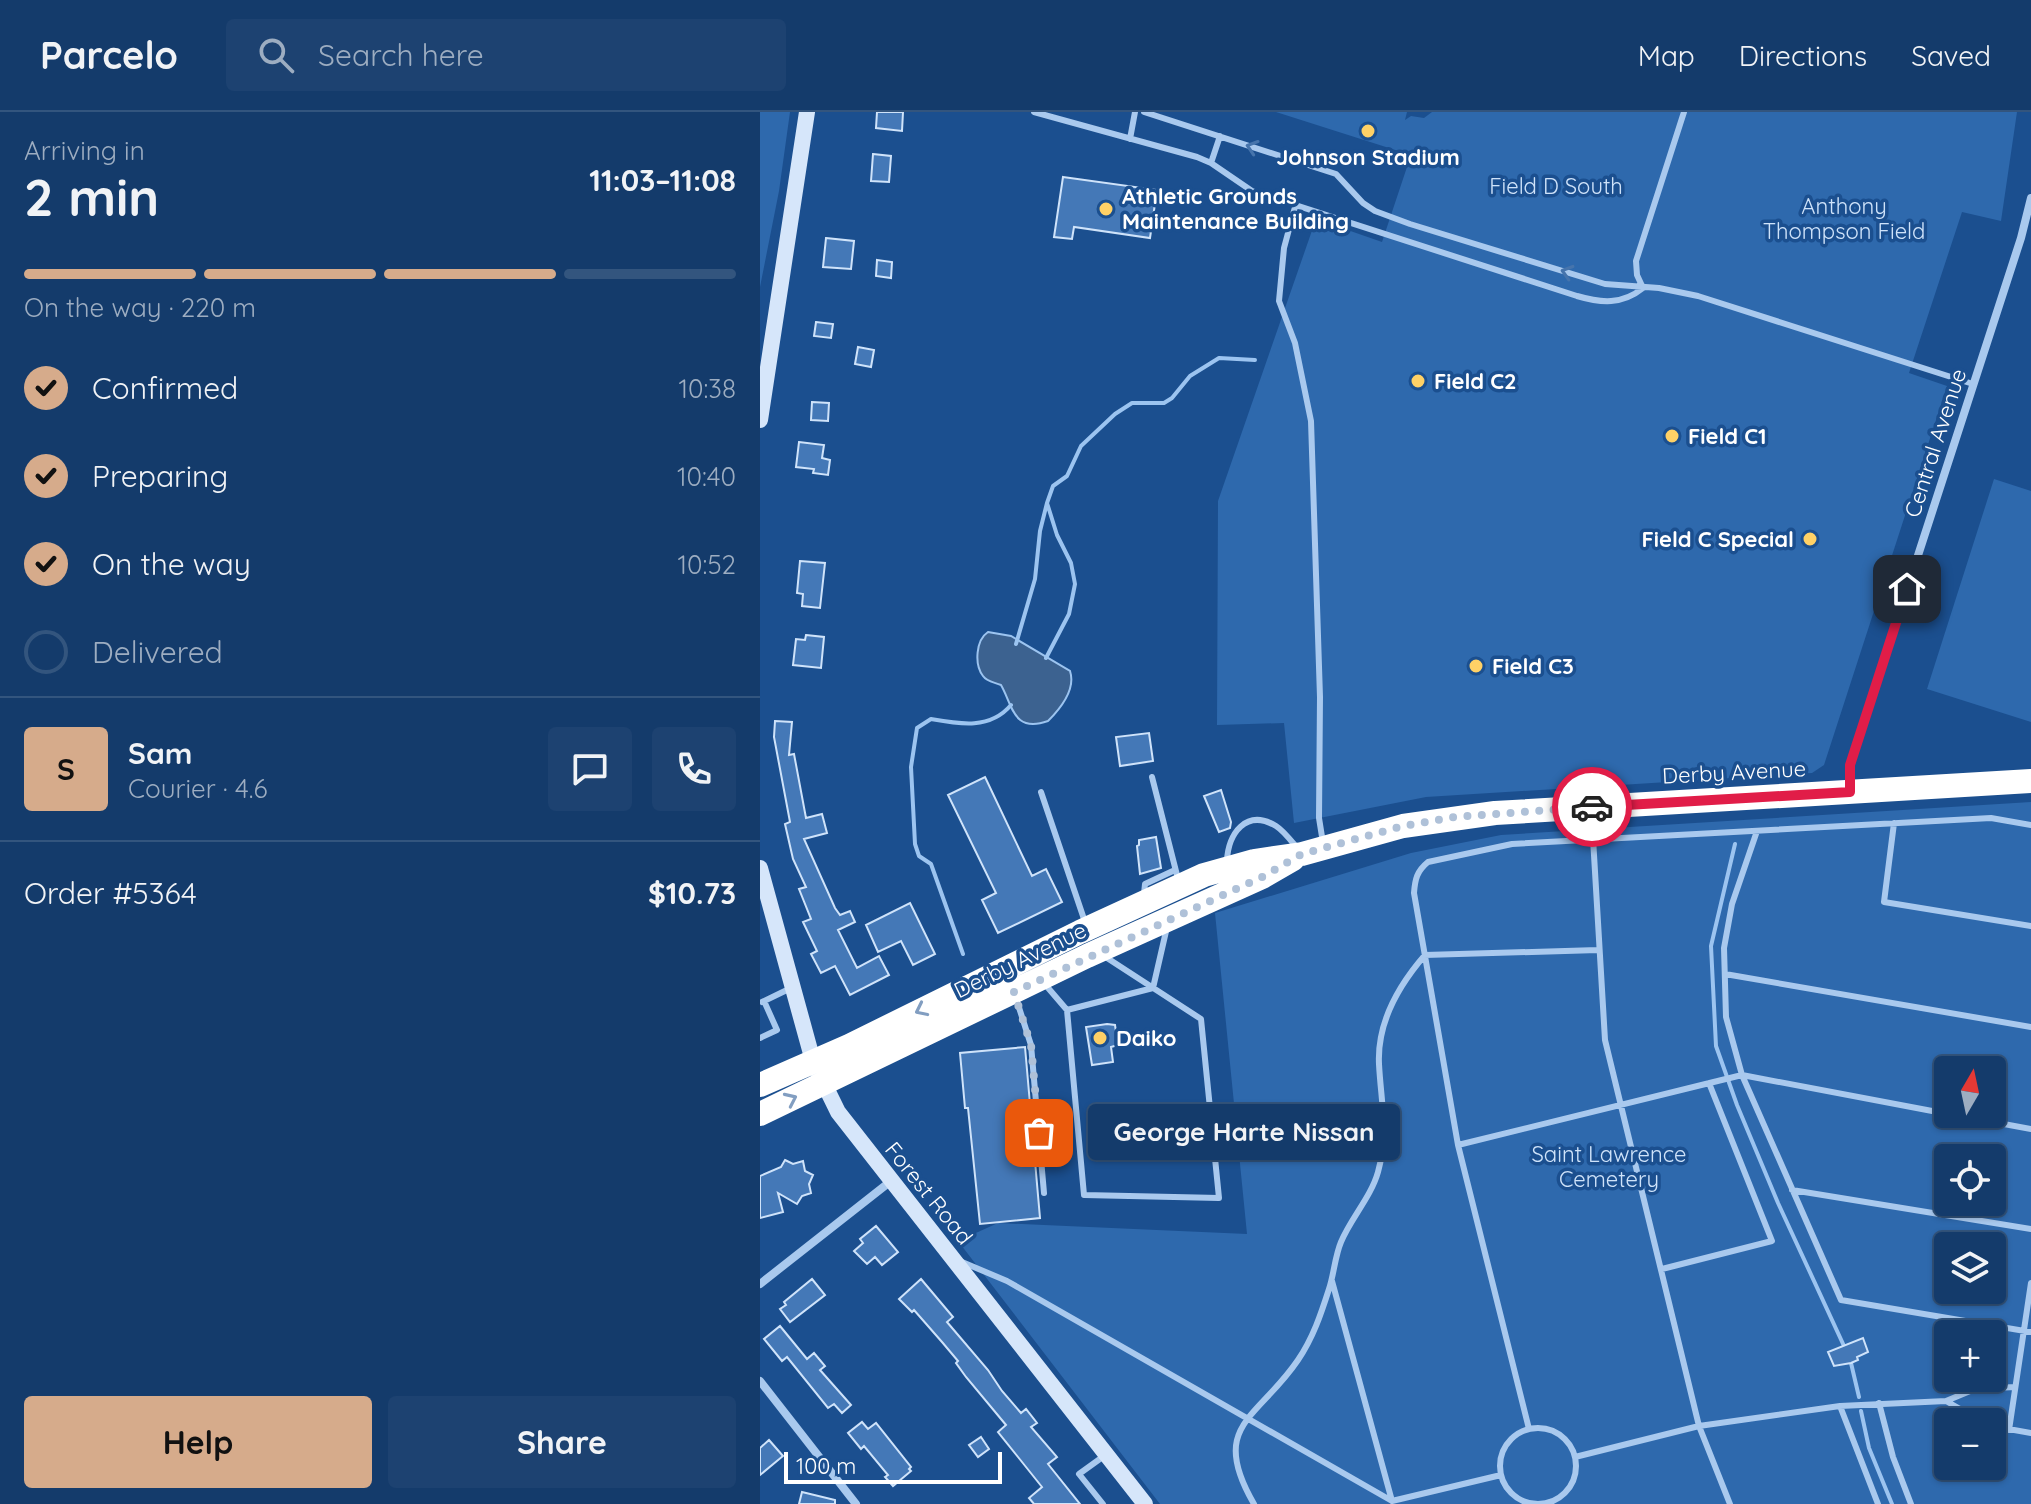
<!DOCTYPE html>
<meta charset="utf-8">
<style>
:root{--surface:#143b6b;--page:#1d4271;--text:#f1f3f6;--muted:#9dadc1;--line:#33557e;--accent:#d6ab8b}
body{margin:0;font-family:Quicksand,sans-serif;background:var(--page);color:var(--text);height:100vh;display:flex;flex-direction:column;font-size:30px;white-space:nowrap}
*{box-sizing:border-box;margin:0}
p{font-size:26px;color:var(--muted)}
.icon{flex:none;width:44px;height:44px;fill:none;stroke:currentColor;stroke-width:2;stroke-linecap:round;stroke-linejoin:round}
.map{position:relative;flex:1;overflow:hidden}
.side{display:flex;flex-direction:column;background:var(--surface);width:760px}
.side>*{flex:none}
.needle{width:52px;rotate:9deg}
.buttons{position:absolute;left:1174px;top:944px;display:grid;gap:16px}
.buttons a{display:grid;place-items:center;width:72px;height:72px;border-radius:8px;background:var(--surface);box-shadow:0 2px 6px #0004,0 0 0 2px var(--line);font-size:40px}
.scale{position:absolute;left:24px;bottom:20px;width:218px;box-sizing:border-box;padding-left:8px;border:4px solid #fff;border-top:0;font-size:22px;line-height:28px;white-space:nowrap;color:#fff;-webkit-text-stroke:6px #1b4f8f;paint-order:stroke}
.pin{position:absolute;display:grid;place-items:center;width:68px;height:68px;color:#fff;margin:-34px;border-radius:16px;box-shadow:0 4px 12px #0006}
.courier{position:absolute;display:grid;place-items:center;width:80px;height:80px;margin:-40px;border:6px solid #e11d48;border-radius:50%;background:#fff;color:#222;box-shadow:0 2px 10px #0007}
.bubble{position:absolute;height:56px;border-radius:8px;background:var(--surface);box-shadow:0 2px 6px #0004,0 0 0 2px var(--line);font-size:26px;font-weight:800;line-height:56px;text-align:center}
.head em{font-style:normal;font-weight:800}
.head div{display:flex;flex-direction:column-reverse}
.head{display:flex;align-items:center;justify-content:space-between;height:136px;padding:0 24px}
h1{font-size:52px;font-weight:800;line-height:60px}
.bar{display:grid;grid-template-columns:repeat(4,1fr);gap:12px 8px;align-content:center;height:96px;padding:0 24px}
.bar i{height:10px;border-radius:6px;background:var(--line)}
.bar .active{background:var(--accent)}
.bar p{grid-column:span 4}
.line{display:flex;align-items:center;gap:20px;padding:0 24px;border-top:2px solid var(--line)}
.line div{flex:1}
.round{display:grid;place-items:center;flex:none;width:84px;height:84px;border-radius:8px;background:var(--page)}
ol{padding:0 24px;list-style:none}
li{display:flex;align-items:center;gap:24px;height:88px}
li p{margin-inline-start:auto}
li .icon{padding:8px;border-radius:50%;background:var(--accent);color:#111;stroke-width:4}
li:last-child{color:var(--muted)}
li i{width:44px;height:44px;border:4px solid var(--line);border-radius:50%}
.cta{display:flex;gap:16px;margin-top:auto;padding:16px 24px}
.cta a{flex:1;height:92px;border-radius:8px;background:var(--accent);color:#111;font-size:32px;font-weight:800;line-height:92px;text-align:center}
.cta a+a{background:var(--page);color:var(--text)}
header{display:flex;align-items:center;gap:48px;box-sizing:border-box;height:112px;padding:0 40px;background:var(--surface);border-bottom:2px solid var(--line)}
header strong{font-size:38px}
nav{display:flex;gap:44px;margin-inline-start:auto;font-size:28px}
.search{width:560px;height:72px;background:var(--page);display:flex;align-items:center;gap:20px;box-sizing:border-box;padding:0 28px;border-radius:8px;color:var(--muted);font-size:30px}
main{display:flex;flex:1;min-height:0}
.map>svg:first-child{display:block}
.green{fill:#2e69ad;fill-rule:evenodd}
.water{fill:#3c6290;stroke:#9cc4f0;stroke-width:2}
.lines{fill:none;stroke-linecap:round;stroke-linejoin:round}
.stream{stroke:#9cc4f0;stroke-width:4}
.building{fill:#4478b7;stroke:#cfe3fa;stroke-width:2}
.lane{stroke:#a9c9ee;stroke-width:6}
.street{stroke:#a9c9ee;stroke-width:8}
.secondary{stroke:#d6e6fa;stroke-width:16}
.highway{stroke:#fff;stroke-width:24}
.oneway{stroke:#4674ac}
.oneway2{stroke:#829ec1}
.done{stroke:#afc1d8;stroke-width:8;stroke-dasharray:0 14.4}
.route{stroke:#e11d48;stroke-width:10}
.poi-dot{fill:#ffd166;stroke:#1b4f8f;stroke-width:3}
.labels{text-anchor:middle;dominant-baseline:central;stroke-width:7;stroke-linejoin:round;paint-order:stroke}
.poi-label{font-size:22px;font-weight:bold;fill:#fff;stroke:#1b4f8f;text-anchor:start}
.park-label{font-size:22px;fill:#cfe3fa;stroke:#1b4f8f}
.street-label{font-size:22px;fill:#fff;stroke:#1b4f8f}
</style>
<header>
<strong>Parcelo</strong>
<div class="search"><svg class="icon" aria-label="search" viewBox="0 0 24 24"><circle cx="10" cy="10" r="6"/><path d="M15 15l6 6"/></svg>Search here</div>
<nav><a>Map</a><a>Directions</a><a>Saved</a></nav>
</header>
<main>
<section class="side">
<div class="head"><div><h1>2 min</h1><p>Arriving in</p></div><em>11:03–11:08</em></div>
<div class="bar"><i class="active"></i><i class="active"></i><i class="active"></i><i></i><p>On the way · 220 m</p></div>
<ol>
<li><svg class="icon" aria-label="check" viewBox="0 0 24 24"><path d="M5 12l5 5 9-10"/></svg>Confirmed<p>10:38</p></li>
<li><svg class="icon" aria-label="check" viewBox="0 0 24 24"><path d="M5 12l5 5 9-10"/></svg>Preparing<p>10:40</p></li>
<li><svg class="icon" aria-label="check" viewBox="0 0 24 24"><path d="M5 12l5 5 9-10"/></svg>On the way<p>10:52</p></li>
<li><i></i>Delivered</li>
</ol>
<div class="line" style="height:144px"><b class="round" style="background:var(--accent);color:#111">S</b><div><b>Sam</b><p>Courier · 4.6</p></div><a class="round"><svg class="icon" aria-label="chat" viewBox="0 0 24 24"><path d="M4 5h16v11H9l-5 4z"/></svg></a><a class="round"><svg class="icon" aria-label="phone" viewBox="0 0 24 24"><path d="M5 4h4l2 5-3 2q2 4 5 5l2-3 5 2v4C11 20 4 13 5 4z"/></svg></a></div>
<div class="line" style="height:104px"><div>Order #5364</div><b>$10.73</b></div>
<div class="cta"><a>Help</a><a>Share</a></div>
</section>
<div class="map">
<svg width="1271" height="1392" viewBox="0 0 1271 1392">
<rect width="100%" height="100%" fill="#1b4f8f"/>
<path class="green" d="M0,0h30l-11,79 -19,96z
M516,0h131l-2,8 6,-4 13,2 8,-6h585l-16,109 -39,-9 -53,161 38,13 -123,379 -12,8 -386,24 -132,26 -10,-100 -67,2 1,-224 98,-282 66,23 29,-87z
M1234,367l37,12v231l-104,-33z
M1271,690v702h-871l-202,-263 40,-18 249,11 -32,-321 196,-60 90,-18zM1188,958h44v44h-44zM1188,1046h44v44h-44zM1188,1134h44v44h-44zM1188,1222h44v44h-44zM1188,1310h44v44h-44z"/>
<path class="water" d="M228,520l23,4 59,35c6,18 -9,37 -22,50 -35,12 -35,-15 -47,-36 -7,-3 -14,-3 -18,-9 -9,-12 -7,-36 5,-44z"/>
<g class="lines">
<path class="stream" d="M256,532l19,-65 5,-48 7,-28 6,-17 14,-10 14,-30 34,-32 17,-11h32l8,-5 18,-22 29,-18 36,2
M286,546l23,-44 6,-30 -4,-21 -14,-28 -10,-32
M975,732l-24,102 5,100 21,59 41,98 66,143
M203,842l-32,-90 -12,-8 -4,-12 -4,-77 6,-39 14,-9c28,5 59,11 80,-14
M1091,1251l8,34
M1101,1299l8,37 23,56"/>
</g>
<path class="building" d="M117,0h26l-1,19 -26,-3z
M113,42l18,2 -2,26 -18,-1z
M303,65l94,13 -7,48 -76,-11 -2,12 -18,-2z
M66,126l28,3 -3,28 -28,-2z
M117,148l15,2 -1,16 -15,-2z
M56,210l17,2 -2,14 -17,-2z
M98,235l16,3 -3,17 -16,-3z
M52,290l17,1 -1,18 -17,-1z
M39,330l25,3 -2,13 8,2 -2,15 -15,-2 1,-4 -18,-2z
M40,449l25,2 -5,45 -18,-2 1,-12 -6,-1z
M46,523l18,2 -3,31 -28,-3 3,-26 9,1z
M15,609l17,1 -3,33 5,-1 12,64 16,-4 5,19 -23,6 31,69 5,7 10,-4 5,11 -17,8 19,38 22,-12 10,19 -39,20 -15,-29 -14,7 -10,-19 6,-3 -14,-29 8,-3 -12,-30 7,-2 -13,-28 -8,-35 5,-2 -16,-85z
M389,621l4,28 -33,5 -4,-29z
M225,665l47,99 14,-7 16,33 -64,31 -16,-33 14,-7 -48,-98z
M461,678l10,32 -1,6 -11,4 -15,-36z
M396,725l5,31 -21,6 -3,-28 2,-1v-5z
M150,791l25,51 -22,11 -12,-24 -23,11 -12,-27z
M347,912l8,1 3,20 -7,2 2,15 -21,3 -6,-38z
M265,935l15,171 -60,6 -12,-116h-3l-5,-55z
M25,1048l8,4 10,-3 2,10 8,4 -4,9 2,9 -9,3 -5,8 -19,-11 5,19 -23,6v-42l21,-9z
M116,1114l22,26 -16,13 -7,-8 -8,7 -13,-13 9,-8 -3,-4z
M52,1167l13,16 -35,27 -10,-13 6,-4 -2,-3z
M161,1167l32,38 -6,5 41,48 14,21 19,22 5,-4 11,14 -6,4 26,30 -9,7 32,40h-46l-5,-6 13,-11 -44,-55 8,-7 -40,-48 -10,-14 2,-2 -16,-19 -28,-32 -2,2 -13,-13z
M20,1214l27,33 7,-6 11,13 -5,4 31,35 -9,8 -8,-9 -6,4 -41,-51 -5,4 -18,-22z
M1103,1226l5,14 -11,5 1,3 -7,3 -17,3 -6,-14z
M102,1310l6,7 8,-6 35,44 -2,2 2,2 -18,15 -8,-9 3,-2 -24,-29 -3,3 -13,-16z
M221,1325l8,12 -11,8 -9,-12z
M9,1328l14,16 -23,19v-27z
M42,1380l33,8v4h-36z"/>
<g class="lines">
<path class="lane" d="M274,0l163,45 14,6 41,28 325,105c24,7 45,9 66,-8
M384,0l192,62 27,29 12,8 35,13 195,60 54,4 39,8 275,88
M370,27l5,-27
M451,51l9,-27
M535,95l-11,41 -5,53 16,42 16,78 9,276 -1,121 4,25
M883,176l-6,-13 -1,-14 48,-149
M392,665l26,102
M281,680l45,133
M1134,711l-10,79 147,24
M997,719l-25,73 -8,44 2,69 16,58 99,225 190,32
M833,726l12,202 94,386 31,78
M467,749c1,-27 19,-53 49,-35 8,5 16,16 22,23
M384,782l1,-10 30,-14
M965,862l306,53
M283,870l24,28 17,185 135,3 -18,-179 -97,-63
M255,883l16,50 13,148
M2,890l29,-14
M307,898l86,-22 14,-61
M0,926l17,-8 -13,-29
M1190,1002l81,15
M698,1033l284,-70 206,39
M1032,1078l239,39
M202,1150l45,19 385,220 109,-26
M902,1157l110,-28 -63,-158
M572,1169l60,220
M1186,1289l29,-12 40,-2
M1119,1291l14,54 18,47
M1080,1294l38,98
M1232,1314l39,7
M740 1354a38 38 0 1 1 76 0a38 38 0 1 1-76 0Z
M769,1317l-71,-284 -44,-252c1,-14 3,-22 14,-31l84,-18 479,-26 40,7
M1249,1318l22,-147
M815,1345l124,-31 141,-20 106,-5 37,21
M343,1392l-24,-30 25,-18
M494,1392c-46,-79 4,-85 44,-144 15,-22 23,-46 31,-71 5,-15 6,-33 12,-47 10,-24 30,-45 37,-70 11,-40 3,-69 1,-108 -2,-41 20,-79 46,-109l173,-5"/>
<path class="street" d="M1090,679v-26l171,-527 10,-40
M0,1172l131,-103
M0,1269l96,123"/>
<path class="secondary" d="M0,308l47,-308
M0,756l53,193 25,51 307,392"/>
<path class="highway" d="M0,973l89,-39 231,-114 124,-57 50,-14 48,-7 101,-28 92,-13 536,-32
M0,1002l327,-158 175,-79 31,-18"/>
</g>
<defs><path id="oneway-chevron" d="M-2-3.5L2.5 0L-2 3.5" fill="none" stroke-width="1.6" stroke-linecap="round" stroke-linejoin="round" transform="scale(2)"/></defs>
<g class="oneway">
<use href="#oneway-chevron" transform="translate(492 35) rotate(-162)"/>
<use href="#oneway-chevron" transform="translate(807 160) rotate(-163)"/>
</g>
<g class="oneway2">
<use href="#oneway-chevron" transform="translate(161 898) rotate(154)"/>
<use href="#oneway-chevron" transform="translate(31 987) rotate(-25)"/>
</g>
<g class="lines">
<path class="done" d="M279,1021l-8,-88 -17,-53 248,-115 40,-23 101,-28 51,-9 138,-10"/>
<path class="route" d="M832,695l258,-15v-27l57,-176"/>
</g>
<g class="poi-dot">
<circle cx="608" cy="19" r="8"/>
<circle cx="346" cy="97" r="8"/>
<circle cx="658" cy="269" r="8"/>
<circle cx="912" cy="324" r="8"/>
<circle cx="1050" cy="427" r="8"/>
<circle cx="716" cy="554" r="8"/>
<circle cx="340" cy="926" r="8"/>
</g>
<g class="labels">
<g class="poi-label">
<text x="608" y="45" text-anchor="middle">Johnson Stadium</text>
<text x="362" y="84">Athletic Grounds<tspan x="362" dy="25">Maintenance Building</tspan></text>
<text x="674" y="269">Field C2</text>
<text x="928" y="324">Field C1</text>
<text x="1034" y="427" text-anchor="end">Field C Special</text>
<text x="732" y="554">Field C3</text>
<text x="356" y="926">Daiko</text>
</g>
<g class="park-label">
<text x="796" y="74">Field D South</text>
<text x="1084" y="94">Anthony<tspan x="1084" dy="25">Thompson Field</tspan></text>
<text x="849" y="1042">Saint Lawrence<tspan x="849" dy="25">Cemetery</tspan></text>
</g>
<g class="street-label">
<text transform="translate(1175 331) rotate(-72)">Central Avenue</text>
<text transform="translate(974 660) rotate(-3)">Derby Avenue</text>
<text transform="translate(260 848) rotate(-26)">Derby Avenue</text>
<text transform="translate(169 1081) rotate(51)">Forest Road</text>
</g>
</g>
</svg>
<div class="buttons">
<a><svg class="needle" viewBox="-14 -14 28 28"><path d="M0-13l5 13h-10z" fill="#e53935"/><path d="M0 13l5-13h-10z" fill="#9dadc1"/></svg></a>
<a><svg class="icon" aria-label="locate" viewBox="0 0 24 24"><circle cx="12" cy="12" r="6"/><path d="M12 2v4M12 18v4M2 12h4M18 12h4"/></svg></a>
<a><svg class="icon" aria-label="layers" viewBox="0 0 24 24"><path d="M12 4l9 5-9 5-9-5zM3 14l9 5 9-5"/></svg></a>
<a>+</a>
<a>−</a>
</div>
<div class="scale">100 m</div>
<div class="pin" style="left:279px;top:1021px;background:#ea580c"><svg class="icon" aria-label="bag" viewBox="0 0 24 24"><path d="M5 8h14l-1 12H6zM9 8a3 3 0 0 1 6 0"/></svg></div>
<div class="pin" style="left:1147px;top:477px;background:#1f2937"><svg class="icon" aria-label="home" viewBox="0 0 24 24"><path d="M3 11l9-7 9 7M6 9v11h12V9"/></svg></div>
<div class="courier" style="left:832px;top:695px"><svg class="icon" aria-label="car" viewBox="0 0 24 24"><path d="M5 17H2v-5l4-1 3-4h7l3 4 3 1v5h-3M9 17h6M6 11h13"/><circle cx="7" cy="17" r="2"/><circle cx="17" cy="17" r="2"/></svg></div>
<div class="bubble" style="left:328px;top:992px;width:312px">George Harte Nissan</div>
</div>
</main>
